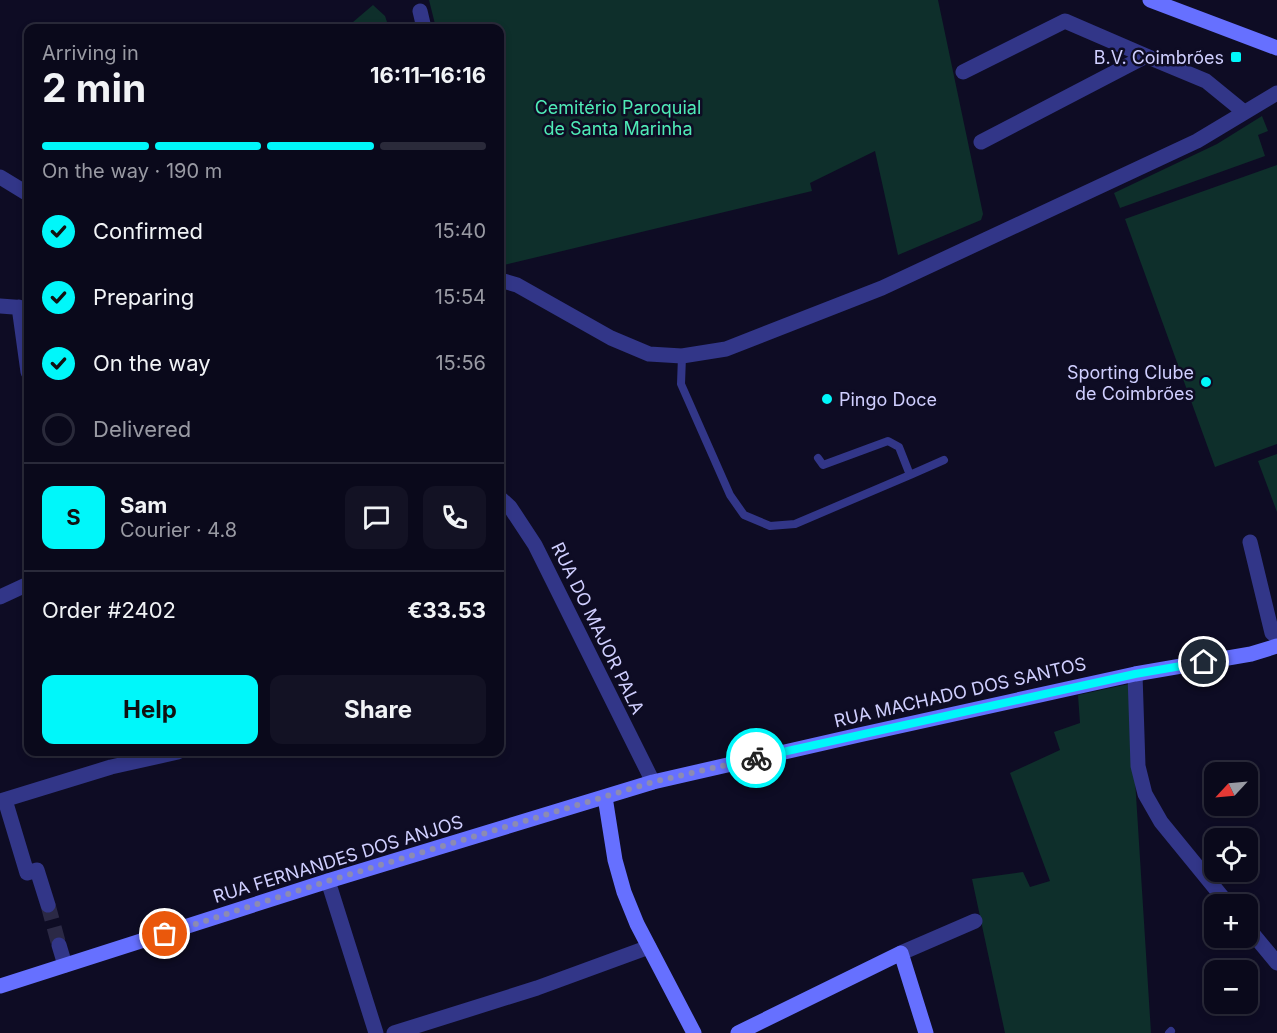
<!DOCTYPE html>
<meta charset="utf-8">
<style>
:root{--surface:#0a091b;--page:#131224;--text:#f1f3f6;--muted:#999aa3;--line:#2a2a3a;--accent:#00f7fa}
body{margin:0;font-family:Inter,sans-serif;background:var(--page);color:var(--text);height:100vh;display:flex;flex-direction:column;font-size:22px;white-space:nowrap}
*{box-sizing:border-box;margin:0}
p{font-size:20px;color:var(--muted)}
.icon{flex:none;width:33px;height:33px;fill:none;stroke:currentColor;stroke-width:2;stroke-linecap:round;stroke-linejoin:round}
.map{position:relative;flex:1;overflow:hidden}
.side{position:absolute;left:24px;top:24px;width:480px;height:732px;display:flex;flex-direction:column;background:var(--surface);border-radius:12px;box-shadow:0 3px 9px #0003,0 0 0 2px var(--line)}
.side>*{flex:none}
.needle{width:39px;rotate:244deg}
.buttons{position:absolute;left:1204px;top:762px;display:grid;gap:12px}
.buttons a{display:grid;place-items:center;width:54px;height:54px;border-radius:12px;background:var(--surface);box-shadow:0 3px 9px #0003,0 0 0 2px var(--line);font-size:30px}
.pin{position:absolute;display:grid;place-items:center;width:51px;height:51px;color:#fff;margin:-26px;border:3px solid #fff;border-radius:50%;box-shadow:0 2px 6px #0007}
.courier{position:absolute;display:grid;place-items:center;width:60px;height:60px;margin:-30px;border:4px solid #00f7fa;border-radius:50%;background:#fff;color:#222;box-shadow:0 2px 8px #0007}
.summary em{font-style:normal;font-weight:700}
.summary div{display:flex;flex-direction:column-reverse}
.summary{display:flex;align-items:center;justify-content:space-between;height:102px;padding:0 18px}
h1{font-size:39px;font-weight:700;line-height:45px}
.bar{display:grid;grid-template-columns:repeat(4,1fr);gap:9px 6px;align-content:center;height:72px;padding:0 18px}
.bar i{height:8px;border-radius:4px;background:var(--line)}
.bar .on{background:var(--accent)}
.bar p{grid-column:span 4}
.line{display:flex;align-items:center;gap:15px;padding:0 18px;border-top:2px solid var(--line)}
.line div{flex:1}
.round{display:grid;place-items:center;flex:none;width:63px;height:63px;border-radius:12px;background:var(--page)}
ol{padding:0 18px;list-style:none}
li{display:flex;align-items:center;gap:18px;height:66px}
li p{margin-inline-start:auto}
li .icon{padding:6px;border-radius:50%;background:var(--accent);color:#111;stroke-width:4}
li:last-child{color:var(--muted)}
li i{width:33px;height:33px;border:3px solid var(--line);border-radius:50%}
.cta{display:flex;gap:12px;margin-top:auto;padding:12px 18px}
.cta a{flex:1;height:69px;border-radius:12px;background:var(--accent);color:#111;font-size:24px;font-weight:700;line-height:69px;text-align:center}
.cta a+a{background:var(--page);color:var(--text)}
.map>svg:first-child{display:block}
.green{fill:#0e2f2b}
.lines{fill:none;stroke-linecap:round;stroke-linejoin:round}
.street-tunnel{stroke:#2b2945;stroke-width:15;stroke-dasharray:15 8;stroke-linecap:butt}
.lane{stroke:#323688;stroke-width:8}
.street{stroke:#323688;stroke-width:15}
.secondary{stroke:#6670ff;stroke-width:15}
.done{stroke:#8c8bb2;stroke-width:6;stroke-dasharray:0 10.8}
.route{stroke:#00f7fa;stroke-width:8}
.poi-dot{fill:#00f7fa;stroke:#0e0c24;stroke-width:2}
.labels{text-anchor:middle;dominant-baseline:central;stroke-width:5;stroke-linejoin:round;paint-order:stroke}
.poi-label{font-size:18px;fill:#d0cfff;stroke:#0e0c24;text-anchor:end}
.park-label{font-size:18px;fill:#4febb6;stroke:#0e0c24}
.street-label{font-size:18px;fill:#d0cfff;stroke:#0e0c24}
</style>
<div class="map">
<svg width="1277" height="1033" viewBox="0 0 1277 1033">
<rect width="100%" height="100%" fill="#0e0c24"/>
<path class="green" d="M429,0h509l45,214 -2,6 -83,35 -23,-104 -65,32 2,8 -312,75v-238h-64z
M373,5l12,11 4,12h-43z
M1262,116l6,15 -10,4 7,21 -145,52 -6,-15 103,-49z
M1277,165v279l-62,23 -90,-248z
M1277,454v58l-19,-51z
M1129,684l22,349h-146l-33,-154 51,-7 7,15 20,-6 -40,-108 50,-23 -6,-18 26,-9 -2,-28z"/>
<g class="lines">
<path class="street-tunnel" d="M48,905l11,40"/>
<path class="lane" d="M682,356l-1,28 49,111 14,20 26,11 25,-2 115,-49 -11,-28 -11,-6 -65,24 -5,-7
M910,475l34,-15
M1169,1033l2,-2"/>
<path class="street" d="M420,11l4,17
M963,72l102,-51 81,35 60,25 38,31
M981,142l165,-86
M0,177l28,17
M500,280l17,5 94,53 38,16 33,2 44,-7 156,-61 315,-147 80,-48
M0,306l27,2
M19,307l9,65
M500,498l10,9 25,38 118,237
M1250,542l22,91 5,4
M0,597l28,-13
M1135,674l3,92 7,28 16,28 67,82
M5,800l22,73 10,-3 11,35
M0,801l111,-34 67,-15
M328,881l48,152
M1248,928l29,35
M59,945l6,20
M901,953l74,-32
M394,1033l143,-45 112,-41"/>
<path class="secondary" d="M1150,0l127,48
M605,797l10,63 9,32 13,32 57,109
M0,986l328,-105 325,-99 206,-47 276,-61 116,-20 26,-8
M738,1033l163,-80 25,80"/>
</g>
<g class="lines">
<path class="done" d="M165,934l163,-53 325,-99 103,-24"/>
<path class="route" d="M756,758l379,-84 69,-12"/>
</g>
<g class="poi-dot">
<rect x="1230" y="51" width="12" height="12" rx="3"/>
<circle cx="1206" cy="382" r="6"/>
<circle cx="827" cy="399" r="6"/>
</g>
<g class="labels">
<g class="poi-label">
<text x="1224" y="57">B.V. Coimbrões</text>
<text x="1194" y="372">Sporting Clube<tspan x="1194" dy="21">de Coimbrões</tspan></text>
<text x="839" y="399" text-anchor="start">Pingo Doce</text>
</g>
<g class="park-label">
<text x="618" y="107">Cemitério Paroquial<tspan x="618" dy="21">de Santa Marinha</tspan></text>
</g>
<g class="street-label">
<text transform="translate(598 628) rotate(64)">RUA DO MAJOR PALA</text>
<text transform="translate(960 692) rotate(-13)">RUA MACHADO DOS SANTOS</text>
<text transform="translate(338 859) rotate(-17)">RUA FERNANDES DOS ANJOS</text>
</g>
</g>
</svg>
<div class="buttons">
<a><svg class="needle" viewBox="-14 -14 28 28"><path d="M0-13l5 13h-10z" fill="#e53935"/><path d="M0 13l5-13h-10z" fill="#999aa3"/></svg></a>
<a><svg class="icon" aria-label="locate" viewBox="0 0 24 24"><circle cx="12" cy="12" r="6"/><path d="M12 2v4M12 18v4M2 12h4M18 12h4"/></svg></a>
<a>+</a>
<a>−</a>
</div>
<div class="pin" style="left:165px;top:934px;background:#ea580c"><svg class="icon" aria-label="bag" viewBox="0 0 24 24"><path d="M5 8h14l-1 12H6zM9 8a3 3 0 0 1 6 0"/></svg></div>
<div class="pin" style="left:1204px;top:662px;background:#1f2937"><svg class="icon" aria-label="home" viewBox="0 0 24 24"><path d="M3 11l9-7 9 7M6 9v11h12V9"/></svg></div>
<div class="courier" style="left:756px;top:758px"><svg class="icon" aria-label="bike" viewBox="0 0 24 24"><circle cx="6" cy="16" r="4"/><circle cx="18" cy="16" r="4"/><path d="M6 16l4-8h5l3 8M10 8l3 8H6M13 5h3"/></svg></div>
<section class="side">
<div class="summary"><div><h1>2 min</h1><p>Arriving in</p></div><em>16:11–16:16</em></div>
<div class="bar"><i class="on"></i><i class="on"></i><i class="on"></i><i></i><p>On the way · 190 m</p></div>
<ol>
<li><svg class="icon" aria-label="check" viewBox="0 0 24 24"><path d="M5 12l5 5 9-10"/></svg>Confirmed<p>15:40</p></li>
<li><svg class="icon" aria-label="check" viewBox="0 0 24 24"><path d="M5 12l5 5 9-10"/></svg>Preparing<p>15:54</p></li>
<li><svg class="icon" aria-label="check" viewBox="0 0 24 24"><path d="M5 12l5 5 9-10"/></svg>On the way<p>15:56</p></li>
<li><i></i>Delivered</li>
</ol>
<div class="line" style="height:108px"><b class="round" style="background:var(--accent);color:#111">S</b><div><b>Sam</b><p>Courier · 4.8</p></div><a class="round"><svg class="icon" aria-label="chat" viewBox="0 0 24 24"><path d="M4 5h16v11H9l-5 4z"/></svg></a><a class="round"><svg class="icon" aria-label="phone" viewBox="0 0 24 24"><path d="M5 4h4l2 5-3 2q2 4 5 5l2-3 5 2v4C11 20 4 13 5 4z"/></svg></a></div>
<div class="line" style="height:78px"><div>Order #2402</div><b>€33.53</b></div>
<div class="cta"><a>Help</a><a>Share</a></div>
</section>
</div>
